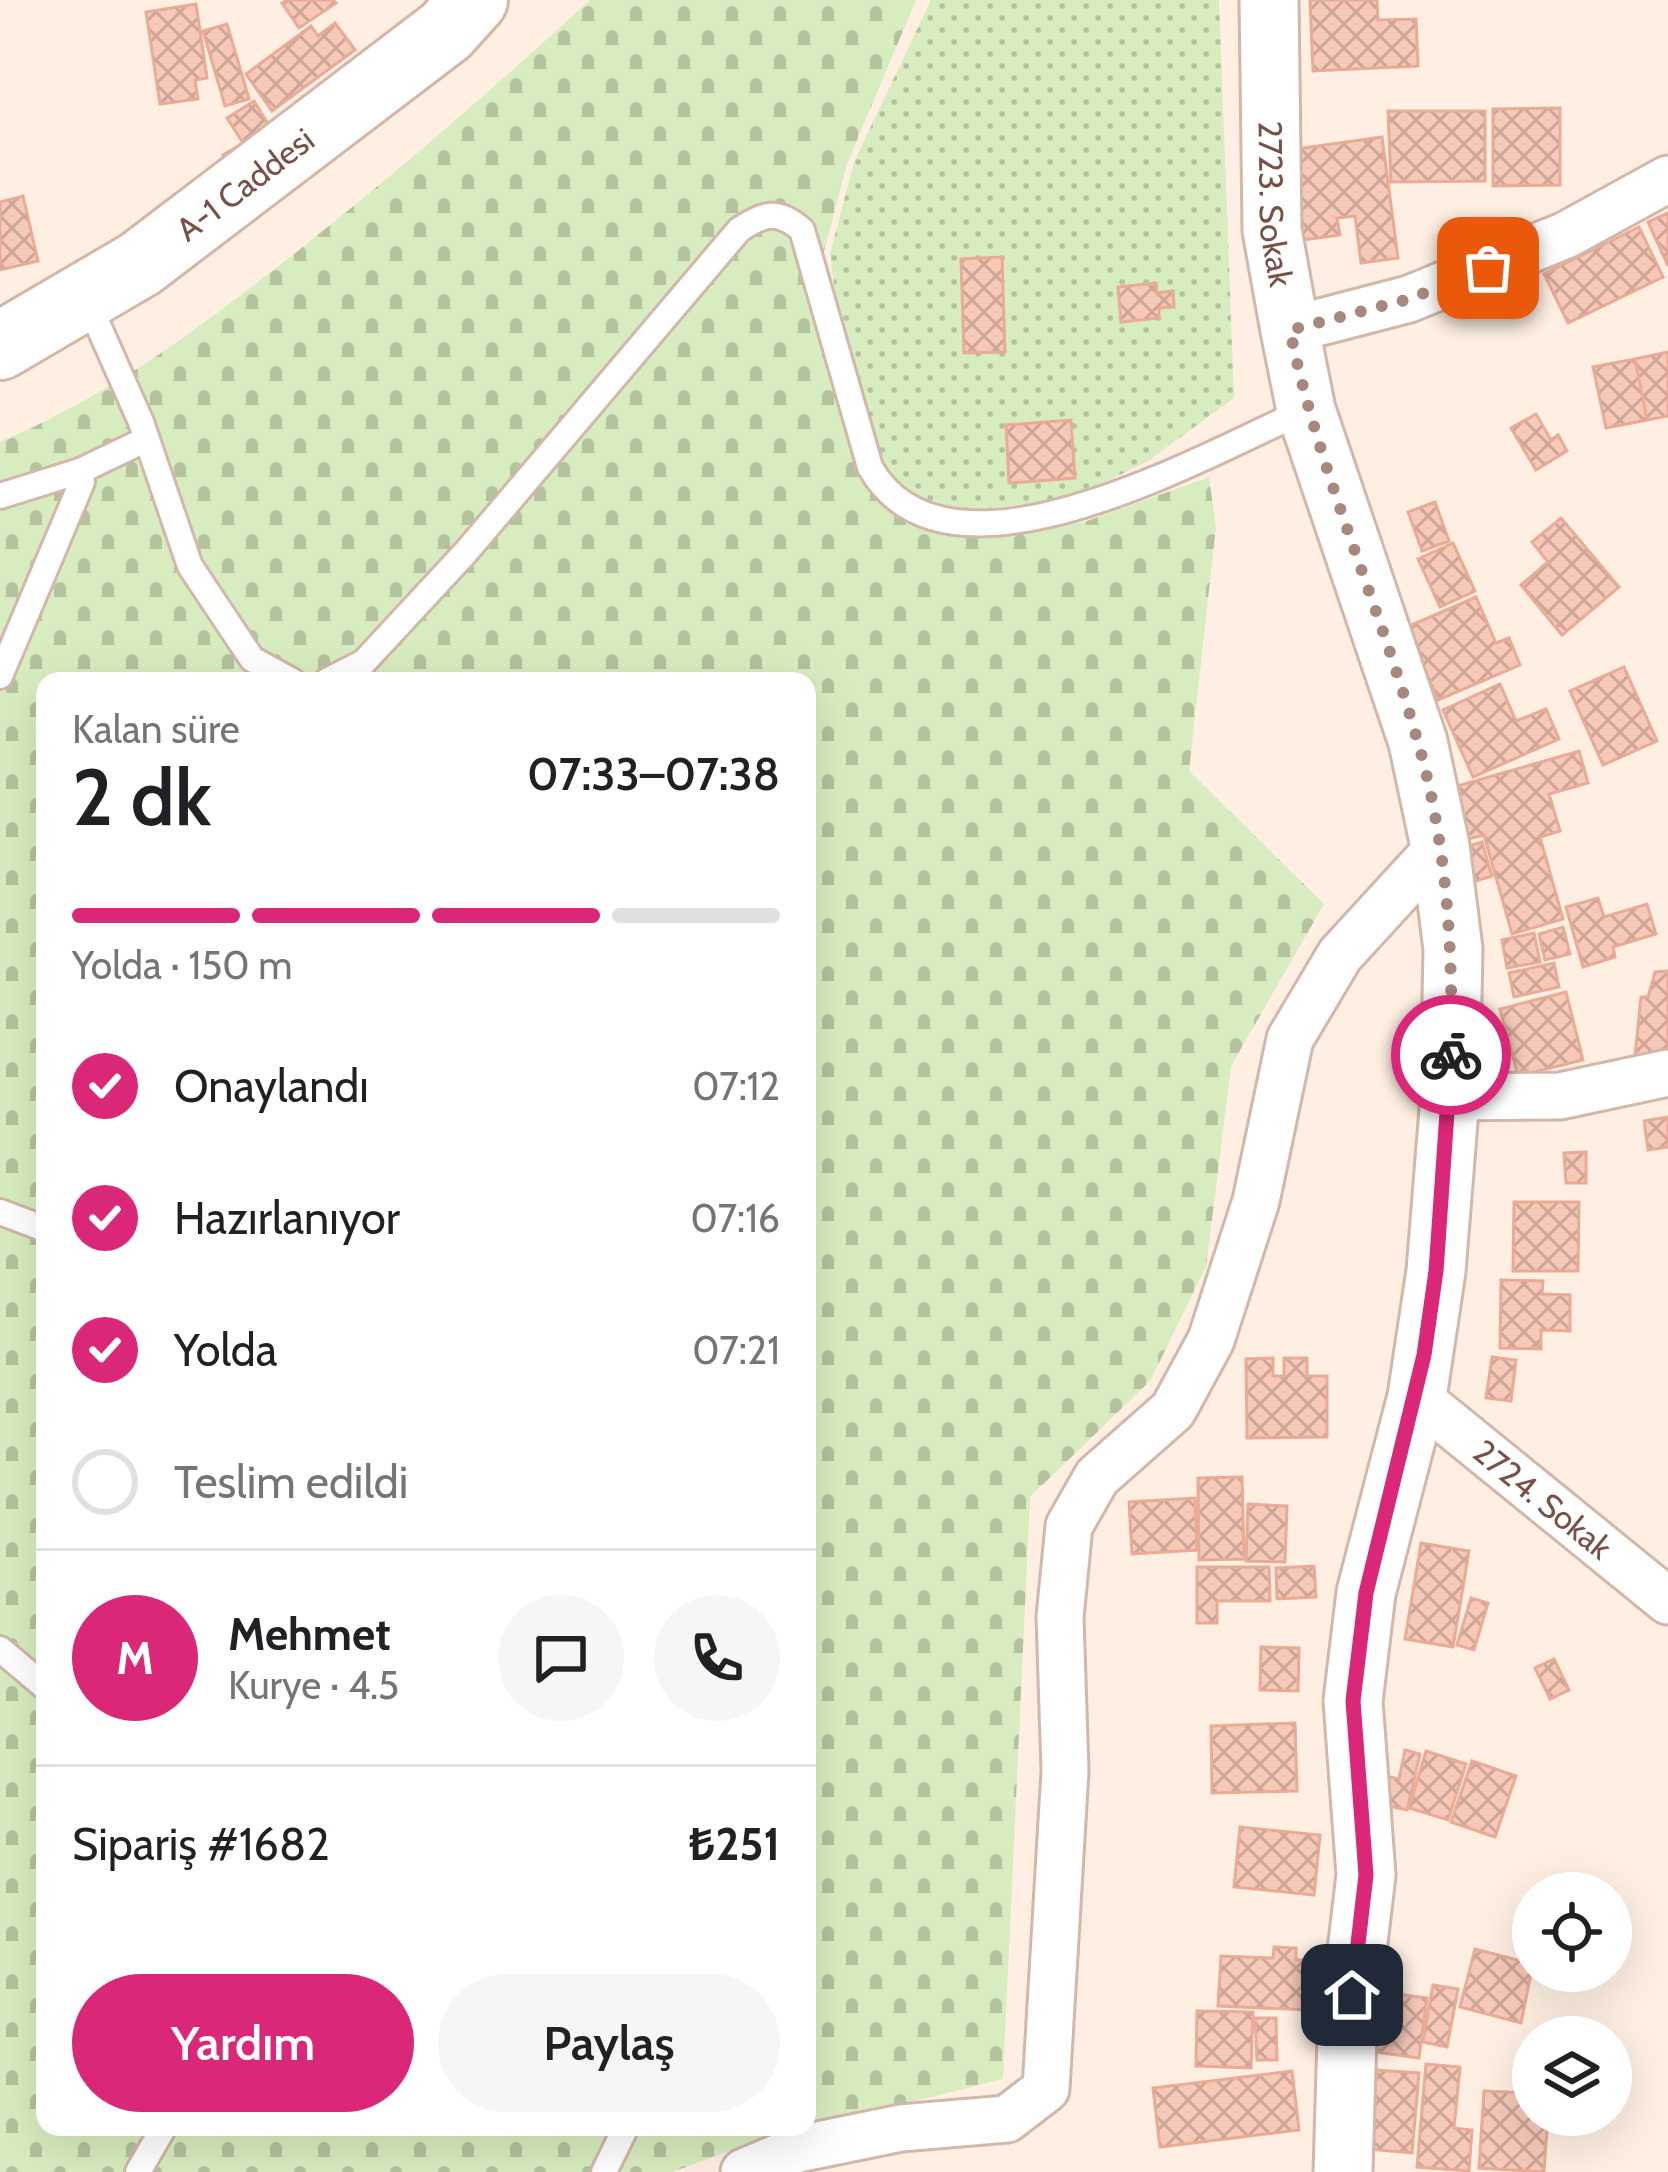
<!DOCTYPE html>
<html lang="tr">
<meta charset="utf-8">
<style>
:root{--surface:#fff;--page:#f6f6f6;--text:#202124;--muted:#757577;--line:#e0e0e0;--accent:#db2777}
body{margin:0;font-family:Cabin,sans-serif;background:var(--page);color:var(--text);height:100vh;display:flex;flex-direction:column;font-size:45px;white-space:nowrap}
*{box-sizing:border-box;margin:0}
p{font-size:39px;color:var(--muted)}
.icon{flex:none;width:66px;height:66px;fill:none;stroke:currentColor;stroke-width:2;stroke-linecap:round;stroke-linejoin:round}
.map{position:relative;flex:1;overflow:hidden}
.drawer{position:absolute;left:36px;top:672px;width:780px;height:1464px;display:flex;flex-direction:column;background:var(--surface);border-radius:24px;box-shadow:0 12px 48px #0002}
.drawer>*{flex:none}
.fabs{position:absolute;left:1512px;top:1872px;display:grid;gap:24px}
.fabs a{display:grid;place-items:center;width:120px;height:120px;border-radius:50%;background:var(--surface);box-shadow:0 12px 48px #0002;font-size:60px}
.pin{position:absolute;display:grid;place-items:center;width:102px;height:102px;color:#fff;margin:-51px;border-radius:24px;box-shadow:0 6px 18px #0006}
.courier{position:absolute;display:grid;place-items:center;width:120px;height:120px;margin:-60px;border:9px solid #db2777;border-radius:50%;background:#fff;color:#222;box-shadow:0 3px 15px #0007}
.head em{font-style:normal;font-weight:600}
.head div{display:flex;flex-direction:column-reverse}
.head{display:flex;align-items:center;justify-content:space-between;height:204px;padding:0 36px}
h1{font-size:78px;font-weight:600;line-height:90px}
.bar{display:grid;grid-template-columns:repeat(4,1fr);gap:18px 12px;align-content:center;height:144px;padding:0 36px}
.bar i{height:15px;border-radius:9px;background:var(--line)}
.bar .selected{background:var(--accent)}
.bar p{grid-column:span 4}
.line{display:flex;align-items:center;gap:30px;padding:0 36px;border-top:3px solid var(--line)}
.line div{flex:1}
.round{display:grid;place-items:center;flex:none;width:126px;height:126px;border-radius:63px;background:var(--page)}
ol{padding:0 36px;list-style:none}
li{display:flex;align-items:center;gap:36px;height:132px}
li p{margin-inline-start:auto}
li .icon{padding:12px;border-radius:50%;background:var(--accent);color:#fff;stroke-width:4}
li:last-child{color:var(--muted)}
li i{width:66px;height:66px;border:6px solid var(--line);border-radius:50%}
.primary-button{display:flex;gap:24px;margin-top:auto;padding:24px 36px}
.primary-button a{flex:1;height:138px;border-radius:72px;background:var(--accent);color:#fff;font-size:48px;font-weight:600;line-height:138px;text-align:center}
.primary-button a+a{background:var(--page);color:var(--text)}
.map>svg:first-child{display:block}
.cemetery{fill:url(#cemetery-stones);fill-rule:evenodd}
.park{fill:url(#park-dots)}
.building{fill:url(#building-cross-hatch);stroke:#eaab96;stroke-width:3}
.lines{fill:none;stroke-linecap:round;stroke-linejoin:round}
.service-casing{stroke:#d2b7aa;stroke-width:30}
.minor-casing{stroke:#d2b7aa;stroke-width:51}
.tertiary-casing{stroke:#d2b7aa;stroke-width:63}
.secondary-casing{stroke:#d6b6a7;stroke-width:72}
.service{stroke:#fff;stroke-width:24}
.minor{stroke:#fff;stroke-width:45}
.tertiary{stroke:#fff;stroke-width:57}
.secondary{stroke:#fff;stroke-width:66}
.done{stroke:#a7887d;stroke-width:12;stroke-dasharray:0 21.6}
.route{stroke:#db2777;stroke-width:15}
.labels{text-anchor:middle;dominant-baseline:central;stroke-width:12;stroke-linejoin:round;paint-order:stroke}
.street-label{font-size:33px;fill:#785146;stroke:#fff4ea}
</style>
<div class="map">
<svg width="1668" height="2172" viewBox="0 0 1668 2172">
<defs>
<pattern id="cemetery-stones" width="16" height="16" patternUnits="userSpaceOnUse" patternTransform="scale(3)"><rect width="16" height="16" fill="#d8edbf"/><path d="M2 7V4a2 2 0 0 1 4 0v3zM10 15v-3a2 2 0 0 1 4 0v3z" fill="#b4c29d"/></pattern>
<pattern id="park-dots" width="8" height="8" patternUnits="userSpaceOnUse" patternTransform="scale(3)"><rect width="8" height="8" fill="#d8edbf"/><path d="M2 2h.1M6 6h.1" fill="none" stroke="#b4c29d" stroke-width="1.8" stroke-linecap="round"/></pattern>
<pattern id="building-cross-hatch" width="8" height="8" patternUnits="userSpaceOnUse" patternTransform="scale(3)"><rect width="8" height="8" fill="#f6c8b7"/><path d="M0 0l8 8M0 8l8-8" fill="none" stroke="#cca597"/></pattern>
</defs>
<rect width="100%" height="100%" fill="#feefe2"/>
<path class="cemetery" d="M590,0h326l-69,164 -36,137 20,85 31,84 26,38 39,21 76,5 81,-12 125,-45 7,50 -27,244 135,133 -93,162 -25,201 -56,114 -120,116 -27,582 -247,62 -84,31h-672v-1730c112,-47 205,-118 299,-192 101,-80 196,-163 291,-250zM45,681h762v1446h-762z"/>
<path class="park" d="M931,0h288l15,398 -86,63 -73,36 -87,12 -72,-4 -29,-22 -45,-135 -12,-94 24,-92z"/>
<path class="building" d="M288,0h45l3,3 -37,25 -17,-25z
M1310,0h67l1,20 38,-1 2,47 -105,5z
M196,4l11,74 -12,2 3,19 -38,5 -14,-92z
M335,23l20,27 -83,61 -26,-37 65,-48 7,10z
M227,24l22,75 -24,7 -22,-75z
M254,101l27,44 -47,28 -11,-18 20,-12 -16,-25z
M1560,108v77l-67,1v-77z
M1388,111h97v70l-94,1z
M1382,137l16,121 -37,5 -6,-47 -18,2 3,17 -38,5 -13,-90z
M23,196l15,65 -38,9v-68z
M1668,213v53l-20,-44z
M1639,227l24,50 -95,46 -24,-49z
M1002,257l3,95 -41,1 -3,-94z
M1156,283l1,10 16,-2 1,16 -15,1v10l-38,4 -3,-35z
M1668,352v64l-21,4 -12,-61z
M1635,359l12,61 -41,8 -13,-61z
M1536,414l15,26 7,-5 9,16 -31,19 -25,-42z
M1071,420l4,58 -66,5 -3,-58z
M1435,502l14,39 -27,10 -14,-39z
M1561,518l58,69 -57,48 -41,-50 27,-23 -16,-20z
M1453,543l22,48 -35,16 -22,-48z
M1476,597l20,46 13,-5 11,27 -82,35 -31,-73z
M1624,667l33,74 -54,24 -33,-74z
M1500,684l16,37 30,-12 13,30 -86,38 -30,-67z
M1579,751l9,32 -39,11 11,37 -20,6 23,82 -51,15 -28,-99 -23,6 -14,-52z
M1482,842l10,34 -26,8 -10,-34z
M1598,898l6,19 43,-13 9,30 -43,13 2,10 -32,10 -17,-60z
M1563,927l7,27 -25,6 -6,-26z
M1534,933l6,29 -33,6 -5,-28z
M1554,963l5,24 -45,10 -5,-24z
M1668,971v83l-33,2 6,-59h7l7,-25z
M1566,992l17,68 -65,16 -18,-67z
M1668,1117v30l-20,3 -4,-29z
M1586,1152v31h-20l-2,-30z
M1514,1202h65l-1,69h-65z
M1501,1280l42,1 -1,13 28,1v36l-29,-1v19l-41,-1z
M1492,1357l24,3 -5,41 -25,-3z
M1273,1358v18h11v-18h23v18h20v61l-80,1 -1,-79z
M1242,1477l2,82 -45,1 -1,-82z
M1195,1498l2,52 -65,4 -3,-52z
M1248,1504l39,2 -2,56 -39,-1z
M1421,1543l48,8 -16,96 -48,-8z
M1314,1566l2,31 -39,2 -1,-31z
M1197,1567h72l1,34h-53v22h-20z
M1471,1598l17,5 -14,47 -17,-5z
M1261,1647l38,1 -1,43 -38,-1z
M1554,1659l15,31 -19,9 -15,-31z
M1295,1723l2,68 -85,2 -1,-67z
M1405,1750l15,4 -13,56 -32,-7 7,-28 17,4z
M1426,1751l40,13 -18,56 -39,-12z
M1472,1761l44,15 -21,61 -44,-15z
M1240,1827l80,8 -6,60 -80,-8z
M1274,1947l22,1v12h16l-3,50 -91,-4 3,-50 52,2z
M1475,1949l58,15 -12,59 -61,-16z
M1433,1985l25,4 -11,58 -24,-5z
M1376,1991l51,7 -8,60 -51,-7z
M1197,2011l56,1 -2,56 -55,-2z
M1255,2018h21l1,42h-20z
M1426,2064l34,3 -6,61 18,2 -3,41 -52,-4z
M1361,2069l58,4 -7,80 -58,-5z
M1292,2071l7,59 -139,17 -7,-59z
M1484,2091l49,2v22h15l-4,57 -65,-4z
M1559,2115h40l-1,11 -40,-3z"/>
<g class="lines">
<g class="service-casing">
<path id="service" d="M86,298l55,124 49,144 62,93 40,22
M0,496l80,-25 67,-32
M0,676l82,-194 -2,-11
M327,681l37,-19 102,-110 273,-322c25,-17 39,-21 63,0l68,237c76,137 336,-13 436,-57
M0,1212l45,17
M0,1649l45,38
M138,2172l26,-45
M604,2172l22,-45"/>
</g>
<g class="minor-casing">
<g id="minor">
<path d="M1290,330l119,-31 157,-64 102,-56"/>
<path d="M1450,1097l110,-1 108,-23"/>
<path id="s1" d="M1417,1397l251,204"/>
<path d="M744,2172l54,-23 103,-21 106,-9 39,-30 19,-318 -5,-154 9,-91 28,-49 76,-67 38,-70 45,-139 34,-162 50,-84 100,-109"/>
</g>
</g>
<g class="tertiary-casing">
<g id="tertiary">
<path id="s2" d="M1269,0l3,230 18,100 16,80 112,332 22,104 13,103 -3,148 -14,174 -19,126 -51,196 -13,108 13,174 -19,160 -4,137"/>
</g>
</g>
<g class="secondary-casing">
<g id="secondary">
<path id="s3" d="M0,346l140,-82 306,-233 28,-31"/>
</g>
</g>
<use href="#service" class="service"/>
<use href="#minor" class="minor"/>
<use href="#tertiary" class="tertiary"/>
<use href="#secondary" class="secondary"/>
</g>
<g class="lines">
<path class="done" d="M1451,1055c2,-107 -4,-213 -34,-316 -39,-138 -99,-269 -127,-409l119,-31 79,-31"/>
<path class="route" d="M1352,1995l14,-120 -13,-174 13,-108 58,-238 12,-84 15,-216"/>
</g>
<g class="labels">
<g class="street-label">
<text stroke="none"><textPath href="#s3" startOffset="294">A-1 Caddesi</textPath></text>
<text stroke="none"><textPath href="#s2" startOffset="204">2723. Sokak</textPath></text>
<text stroke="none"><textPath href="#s1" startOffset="162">2724. Sokak</textPath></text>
</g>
</g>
</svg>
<div class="fabs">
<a><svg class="icon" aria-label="locate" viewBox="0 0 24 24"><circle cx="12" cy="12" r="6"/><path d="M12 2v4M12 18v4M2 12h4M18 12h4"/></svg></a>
<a><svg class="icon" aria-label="layers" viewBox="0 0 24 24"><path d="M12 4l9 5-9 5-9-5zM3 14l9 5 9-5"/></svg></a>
</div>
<div class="pin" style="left:1488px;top:268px;background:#ea580c"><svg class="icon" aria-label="bag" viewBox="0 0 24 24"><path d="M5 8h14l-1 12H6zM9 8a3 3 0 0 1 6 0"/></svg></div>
<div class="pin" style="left:1352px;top:1995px;background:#1f2937"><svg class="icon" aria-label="home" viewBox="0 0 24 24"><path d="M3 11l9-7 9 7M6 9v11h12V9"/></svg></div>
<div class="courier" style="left:1451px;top:1055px"><svg class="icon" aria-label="bike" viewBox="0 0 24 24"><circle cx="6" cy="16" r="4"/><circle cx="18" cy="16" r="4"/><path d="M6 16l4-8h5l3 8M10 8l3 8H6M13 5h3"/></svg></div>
<section class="drawer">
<div class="head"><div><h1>2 dk</h1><p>Kalan süre</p></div><em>07:33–07:38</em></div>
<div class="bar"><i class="selected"></i><i class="selected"></i><i class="selected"></i><i></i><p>Yolda · 150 m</p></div>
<ol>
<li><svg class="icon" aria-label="check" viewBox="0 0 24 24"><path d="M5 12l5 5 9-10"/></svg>Onaylandı<p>07:12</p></li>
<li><svg class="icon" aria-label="check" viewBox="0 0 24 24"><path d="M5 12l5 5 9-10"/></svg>Hazırlanıyor<p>07:16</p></li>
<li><svg class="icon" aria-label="check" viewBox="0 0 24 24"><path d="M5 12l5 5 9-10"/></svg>Yolda<p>07:21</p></li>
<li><i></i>Teslim edildi</li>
</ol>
<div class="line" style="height:216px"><b class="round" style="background:var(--accent);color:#fff">M</b><div><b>Mehmet</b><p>Kurye · 4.5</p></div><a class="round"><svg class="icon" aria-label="chat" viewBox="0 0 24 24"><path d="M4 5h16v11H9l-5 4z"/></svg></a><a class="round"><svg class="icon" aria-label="phone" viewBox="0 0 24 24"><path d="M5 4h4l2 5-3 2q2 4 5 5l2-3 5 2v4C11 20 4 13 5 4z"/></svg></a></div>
<div class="line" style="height:156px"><div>Sipariş #1682</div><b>₺251</b></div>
<div class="primary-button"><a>Yardım</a><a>Paylaş</a></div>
</section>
</div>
